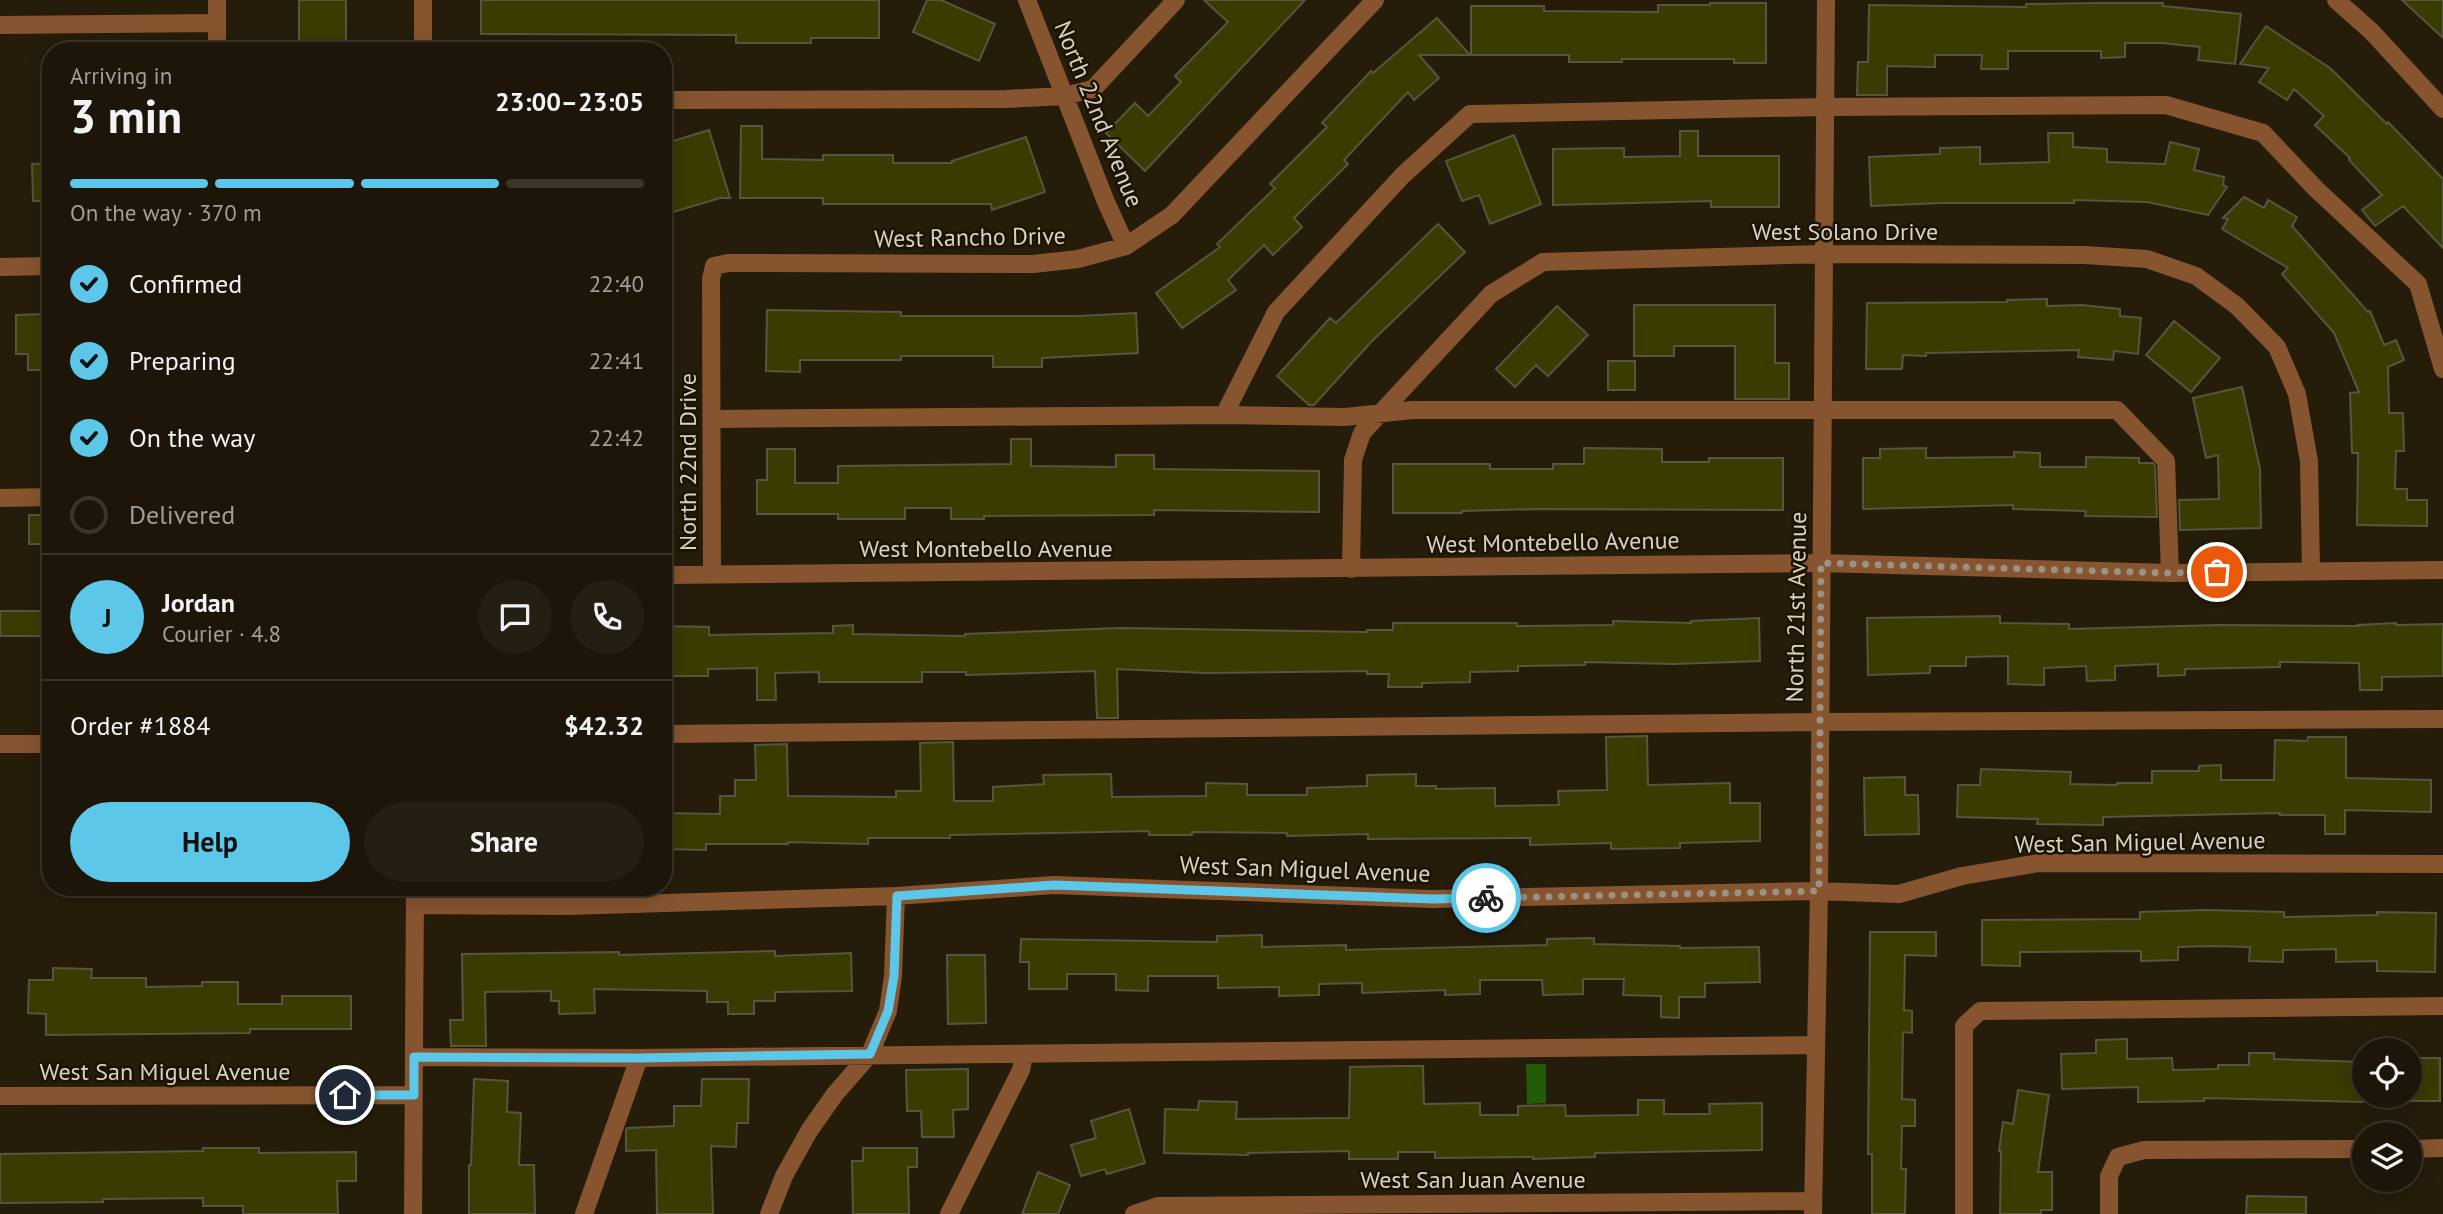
<!DOCTYPE html>
<meta charset="utf-8">
<style>
:root{--surface:#1c1508;--page:#251e12;--text:#f1f3f6;--muted:#a09f9c;--line:#3a3429;--accent:#5cc7e8}
body{margin:0;font-family:"PT Sans",sans-serif;background:var(--page);color:var(--text);height:100vh;display:flex;flex-direction:column;font-size:26px;white-space:nowrap}
*{box-sizing:border-box;margin:0}
p{font-size:23px;color:var(--muted)}
.icon{flex:none;width:38px;height:38px;fill:none;stroke:currentColor;stroke-width:2;stroke-linecap:round;stroke-linejoin:round}
.map{position:relative;flex:1;overflow:hidden}
.sheet{position:absolute;left:42px;top:42px;width:630px;height:854px;display:flex;flex-direction:column;background:var(--surface);border-radius:28px;box-shadow:0 4px 18px #0003,0 0 0 2px var(--line)}
.sheet>*{flex:none}
.fabs{position:absolute;left:2352px;top:1038px;display:grid;gap:14px}
.fabs a{display:grid;place-items:center;width:70px;height:70px;border-radius:50%;background:var(--surface);box-shadow:0 4px 18px #0003,0 0 0 2px var(--line);font-size:35px}
.pin{position:absolute;display:grid;place-items:center;width:60px;height:60px;color:#fff;margin:-30px;border:4px solid #fff;border-radius:50%;box-shadow:0 2px 7px #0007}
.courier{position:absolute;display:grid;place-items:center;width:70px;height:70px;margin:-35px;border:5px solid #5cc7e8;border-radius:50%;background:#fff;color:#222;box-shadow:0 2px 9px #0007}
.overview em{font-style:normal;font-weight:800}
.overview div{display:flex;flex-direction:column-reverse}
.overview{display:flex;align-items:center;justify-content:space-between;height:119px;padding:0 28px}
h1{font-size:46px;font-weight:800;line-height:52px}
.bar{display:grid;grid-template-columns:repeat(4,1fr);gap:10px 7px;align-content:center;height:84px;padding:0 28px}
.bar i{height:9px;border-radius:5px;background:var(--line)}
.bar .active{background:var(--accent)}
.bar p{grid-column:span 4}
.line{display:flex;align-items:center;gap:18px;padding:0 28px;border-top:2px solid var(--line)}
.line div{flex:1}
.round{display:grid;place-items:center;flex:none;width:74px;height:74px;border-radius:37px;background:var(--page)}
ol{padding:0 28px;list-style:none}
li{display:flex;align-items:center;gap:21px;height:77px}
li p{margin-inline-start:auto}
li .icon{padding:7px;border-radius:50%;background:var(--accent);color:#111;stroke-width:4}
li:last-child{color:var(--muted)}
li i{width:38px;height:38px;border:4px solid var(--line);border-radius:50%}
.action{display:flex;gap:14px;margin-top:auto;padding:14px 28px}
.action a{flex:1;height:80px;border-radius:42px;background:var(--accent);color:#111;font-size:28px;font-weight:800;line-height:80px;text-align:center}
.action a+a{background:var(--page);color:var(--text)}
.map>svg:first-child{display:block}
.water{fill:#235c06}
.building{fill:#3a3b00;stroke:#545640;stroke-width:2}
.lines{fill:none;stroke-linecap:round;stroke-linejoin:round}
.minor{stroke:#86542f;stroke-width:18}
.done{stroke:#9a9284;stroke-width:7;stroke-dasharray:0 12.6}
.route{stroke:#5cc7e8;stroke-width:9}
.labels{text-anchor:middle;dominant-baseline:central;stroke-width:5;stroke-linejoin:round;paint-order:stroke}
.street-label{font-size:24px;fill:#d8d1c6;stroke:#1c1303}
</style>
<div class="map">
<svg width="2443" height="1214" viewBox="0 0 2443 1214">
<rect width="100%" height="100%" fill="#261c0a"/>
<path class="water" d="M1526,1064h20v39l-19,1z"/>
<path class="building" d="M299,0h47v51h-47z
M481,0h398v38h-68v5h-75v-8l-255,-1z
M927,0h14l54,24 -16,37 -66,-29z
M1204,0h101l-160,171 -39,-38 29,-30 13,13 33,-34 -6,-6 53,-54z
M2402,0h41v38z
M1710,3h56v60h-32v-4h-112v3h-53v-7h-98v-49h73v5l114,1v-7h52z
M2100,3h63v3l78,8 -6,50 -37,-4 2,-13 -38,-4h-37v14l-24,1v-7h-93v18h-27l1,-14h-47v12l-48,-1v29h-30l1,-33h10l1,-57 157,2v-3z
M1437,18l33,37h-51l20,23 -25,22 -6,-8 -64,68 4,4 -54,54 8,9 -29,28 -9,-10 -36,35 8,10 -54,38 -26,-35 64,-46 -3,-3 58,-56 -5,-4 57,-57 -5,-4 49,-52 2,2z
M2266,26l64,42 57,56 1,-2 55,57v69l-40,-42 -28,20 -13,-16 20,-15 -33,-35 1,-2 -35,-33 9,-9 -30,-27 -7,11 -28,-18 10,-14 -29,-4z
M741,126h21v33l61,1v-5h70v8h59v-2l74,-24 19,55 -53,18 -1,-6h-168v-6h-83z
M709,130l21,68h-10l-57,17v-71z
M1680,131h18v25h81v51h-68v-6l-158,4v-56l71,-1v9l56,-1z
M2048,133h25v14l34,2v13l58,2 5,-22 29,7 -5,21 30,7 -1,8 4,2 -19,28 -61,-13 -73,-2v3h-133l-70,3 -2,-49 71,-3v-6l40,-1v17l69,-2z
M1514,135l27,69 -51,20 -11,-29 -17,6 -16,-40z
M51,163v38h-18l-1,-37z
M2244,197l20,11 4,-8 29,17 -5,9 76,86 2,-1 14,34 12,-5 8,20 -16,7 1,46h14l1,38h-8l-1,38h12v11h20v26l-70,-1 1,-72h-6l-2,-60 9,-1 -25,-59 -52,-59 6,-6 -66,-39 6,-10 -5,-1z
M1438,224l27,28 -93,89 -58,64h-5l-32,-29 53,-58 6,5z
M2047,299v7l34,-1 39,4v7l21,2 -3,36 -24,-3 -1,9 -35,-3 1,-7 -153,3v3l-23,-1 -1,14h-36l1,-66 140,-1v-2z
M1634,305h141v58h14v36h-54v-53h-61v10h-40z
M1557,306l31,29 -40,41 -12,-11 -21,22 -19,-18z
M767,310l134,2v4h177l58,-3 2,40 -96,5v9h-49v-11h-92v4h-101v12l-34,-1z
M43,314v10h8v46h-23v-16h-12v-39z
M2174,321l46,37 -29,34 -45,-37z
M1608,361h27v29h-27z
M2242,387l18,82 1,59 -81,2 -1,-30 40,-1 -1,-44 -12,3 -13,-60z
M1011,439h20v27l85,1v-12h38v14l165,2v41l-165,-2v5l-170,1v3h-33v-11h-46v11h-67v-5h-81v-34h10v-31h28v34h43v-17l173,-2z
M1584,448l78,1v13h47v-4h74v52l-244,-1 -77,2v2h-69v-49h97v5h63v-5h31z
M1926,448v10l88,-1v-5l26,1v14h46v-10l53,1v5h14l2,3 2,51 -72,-1 1,-5 -73,-2v-4l-150,4v-51h17v-9z
M29,515h22v29h-22z
M0,611h51v25h-51z
M2000,616v7l69,1v5l150,-4 140,1 -1,-1 38,-2v2l47,-1v52l-61,1v13h-22l-1,-27 -79,-1v5l-95,2v6l-27,1v-12l-43,2v14l-28,1 -1,-15 -42,2v17l-36,-1v-28l-42,1v9h-36v7l-62,2 -1,-57z
M1759,618l1,43 -86,3 -89,-2v3l-67,1v5l-48,1v10l-48,1v4h-34l1,-13h-22v-3l-161,2 -89,-4 1,49h-21l-2,-47 -129,4v-3h-44v10h-103v-10l-44,1 1,27h-19v-32l-49,1v7h-45v-50l46,1v8l124,-2v-7l20,-1v9l112,2v-2l155,-6 247,4v-2h26v-7h124v3l96,-1v-4l78,2v-2z
M1647,736l1,49 82,-2v20h30v38l-80,2v5l-69,1v-6l-81,2v-7l-162,1v-5l-81,2v-3l-95,-1v3h-43v-4l-199,4v3h-82v6l-80,-2v2h-82v6l-43,-1v-36l57,1v-18h15v-16h21l-1,-35 32,-1 1,52 108,1v-6h25l-1,-48 33,-1 1,59h39v-14l51,-3 -1,-9 68,-1 1,23 94,-1v-13l41,1v11h60v-7l60,-2v-11l49,-1v12h20v3l59,-1v18l64,-1 -1,-14 49,-1 -1,-53z
M2308,737h38v41l85,2v32l-86,-2v24h-20v-19h-45v-2l-177,4v8l-66,-1 1,-5 -81,-2 1,-32h22l1,-16 90,3 -1,12 47,1v-2h35v-12h47v-5l22,-1v15h53l1,-40 32,1z
M1905,777v18h13l1,39 -54,1 -1,-57z
M2205,910l79,2v5l93,-2v-3l59,1 -1,59 -58,-1v-10l-41,1v-13l-53,1v12l-34,-1 1,-14 -38,-1 -34,1v13l-37,1v-10l-121,1v14l-38,-1v-45l158,-1v-7z
M1870,932h66v24l-31,-1 -1,55 8,1v22l-9,-1 -1,67 13,1v26h-13l-1,43h5l-1,45h-33v-60h-4z
M1262,935v12l84,-2v5l201,-5v-6l47,-1v6l86,2v2l79,-1 1,35 -55,1v14h-26v21l-18,-1v-21l-38,-1 1,-16h-41v15l-40,1 -1,-15h-62v14l-35,1v-5l-83,3v-10l-43,1v11l-40,1v-9l-61,1v-12h-70v15l-32,-1v-16h-49v15h-38v-27h-9l1,-23 196,3v-6z
M775,951v5l76,-3 1,38 -77,1v9h-21v13h-26v-12h-21v-11l-113,-2 1,24 -36,1v-13h-8v-10l-66,1 1,54h-35l-1,-26h13l-1,-66 157,-2v3z
M947,955h38l1,68 -38,1z
M53,968l39,1 -1,9h55v9l56,-1v-4h36v22h44v-8h69v33h-101v4l-204,2v-21l-18,-1 1,-33h24z
M2127,1039v20l45,-1 1,12 45,-1v-4h31v-12h25v6l90,3 -1,40 -159,-4v3l-66,1v-15l-76,2 -1,-35 35,-1v-13z
M2410,1058h30v43h-30z
M1400,1066h23l1,38 56,-1v12h38v-9l47,-1 1,11 72,-1v-15h26v14h46l-1,-10 53,-1v47l-167,3v4l-62,2v-2l-98,1v-6h-37v7h-49v-8l-101,2v2l-84,-2 1,-44 33,1 1,-9 38,1 -1,17 113,-1 1,-51z
M968,1069v40l-15,1 1,27h-32l-1,-26h-14l-1,-41z
M474,1079l34,2 -1,31 14,1 -2,52h15l1,49h-66v-49h2z
M702,1079h47l-1,44h-11l-1,24 -25,-1 2,68h-56l-1,-64 -30,1v-21l1,-2 47,-2v-20h27z
M2018,1090l31,5 -11,77h14v38h-11v4h-41l1,-63h-2l4,-29 10,2z
M1129,1109l16,54 -38,11 -2,-5 -24,7 -10,-31 25,-7 -5,-17z
M203,1148h56v5l97,-1v29h-19l1,33h-95v-8h-40v-8l-100,1v3l-103,1v-49l203,-3z
M863,1148h54v19h-9l1,47h-56l-1,-53h11z
M1038,1172l32,13 -12,29h-36z
M2247,1196l59,1v17h-60z"/>
<g class="lines">
<path class="minor" d="M1027,0l79,202 20,44
M2336,0l35,31 72,78
M0,25l217,-2
M217,51v-51
M423,51v-51
M663,100l343,-1 58,-3 29,-7 83,-89
M0,267l51,-1
M1224,415l52,-103 127,-137 67,-61 354,-7 342,-2 97,28 53,56 102,95 25,85
M712,419l512,-4 121,2 68,-7h704l49,51 4,112
M0,498l51,-1
M1351,569l2,-109 9,-27 129,-139 52,-32 281,-8 261,1 62,4 49,17 41,30 40,41 20,47 12,67 2,110
M712,574l-1,-295 3,-13 14,-3 305,1 45,-5 48,-13 46,-31 203,-215
M663,575l1158,-12 349,10 273,-3
M663,734l1156,-12 624,-3
M0,744h51
M415,905l152,1 329,-10 158,-11 378,14 387,-8 80,3 63,-18 77,-13 404,1
M414,1057l225,1 1176,-13
M0,1096l414,-1
M2410,1149l33,-1
M413,1214l2,-327
M584,1214l55,-156
M769,1214l15,-38 25,-45 26,-37 35,-40 18,-43 5,-35 3,-80
M949,1214l72,-144 3,-16
M1134,1214l24,-8 655,-5
M1813,1214l6,-323 7,-891
M1964,1214v-188l16,-15 463,-5
M2109,1214v-38l9,-19 26,-7 220,-1"/>
</g>
<g class="lines">
<path class="done" d="M1486,898l333,-7 2,-328 349,10 47,-1"/>
<path class="route" d="M345,1095h69v-38l225,1 231,-4 18,-43 6,-35 3,-80 157,-11 378,14 54,-1"/>
</g>
<g class="labels">
<g class="street-label">
<text transform="translate(1099 114) rotate(68)">North 22nd Avenue</text>
<text x="1845" y="231">West Solano Drive</text>
<text transform="translate(970 237) rotate(-1)">West Rancho Drive</text>
<text transform="translate(687 462) rotate(-90)">North 22nd Drive</text>
<text transform="translate(1553 542) rotate(-1)">West Montebello Avenue</text>
<text x="986" y="548">West Montebello Avenue</text>
<text transform="translate(1796 607) rotate(-89)">North 21st Avenue</text>
<text transform="translate(2140 842) rotate(-1)">West San Miguel Avenue</text>
<text transform="translate(1305 869) rotate(2)">West San Miguel Avenue</text>
<text x="165" y="1071">West San Miguel Avenue</text>
<text x="1473" y="1179">West San Juan Avenue</text>
</g>
</g>
</svg>
<div class="fabs">
<a><svg class="icon" aria-label="locate" viewBox="0 0 24 24"><circle cx="12" cy="12" r="6"/><path d="M12 2v4M12 18v4M2 12h4M18 12h4"/></svg></a>
<a><svg class="icon" aria-label="layers" viewBox="0 0 24 24"><path d="M12 4l9 5-9 5-9-5zM3 14l9 5 9-5"/></svg></a>
</div>
<div class="pin" style="left:2217px;top:572px;background:#ea580c"><svg class="icon" aria-label="bag" viewBox="0 0 24 24"><path d="M5 8h14l-1 12H6zM9 8a3 3 0 0 1 6 0"/></svg></div>
<div class="pin" style="left:345px;top:1095px;background:#1f2937"><svg class="icon" aria-label="home" viewBox="0 0 24 24"><path d="M3 11l9-7 9 7M6 9v11h12V9"/></svg></div>
<div class="courier" style="left:1486px;top:898px"><svg class="icon" aria-label="bike" viewBox="0 0 24 24"><circle cx="6" cy="16" r="4"/><circle cx="18" cy="16" r="4"/><path d="M6 16l4-8h5l3 8M10 8l3 8H6M13 5h3"/></svg></div>
<section class="sheet">
<div class="overview"><div><h1>3 min</h1><p>Arriving in</p></div><em>23:00–23:05</em></div>
<div class="bar"><i class="active"></i><i class="active"></i><i class="active"></i><i></i><p>On the way · 370 m</p></div>
<ol>
<li><svg class="icon" aria-label="check" viewBox="0 0 24 24"><path d="M5 12l5 5 9-10"/></svg>Confirmed<p>22:40</p></li>
<li><svg class="icon" aria-label="check" viewBox="0 0 24 24"><path d="M5 12l5 5 9-10"/></svg>Preparing<p>22:41</p></li>
<li><svg class="icon" aria-label="check" viewBox="0 0 24 24"><path d="M5 12l5 5 9-10"/></svg>On the way<p>22:42</p></li>
<li><i></i>Delivered</li>
</ol>
<div class="line" style="height:126px"><b class="round" style="background:var(--accent);color:#111">J</b><div><b>Jordan</b><p>Courier · 4.8</p></div><a class="round"><svg class="icon" aria-label="chat" viewBox="0 0 24 24"><path d="M4 5h16v11H9l-5 4z"/></svg></a><a class="round"><svg class="icon" aria-label="phone" viewBox="0 0 24 24"><path d="M5 4h4l2 5-3 2q2 4 5 5l2-3 5 2v4C11 20 4 13 5 4z"/></svg></a></div>
<div class="line" style="height:91px"><div>Order #1884</div><b>$42.32</b></div>
<div class="action"><a>Help</a><a>Share</a></div>
</section>
</div>
